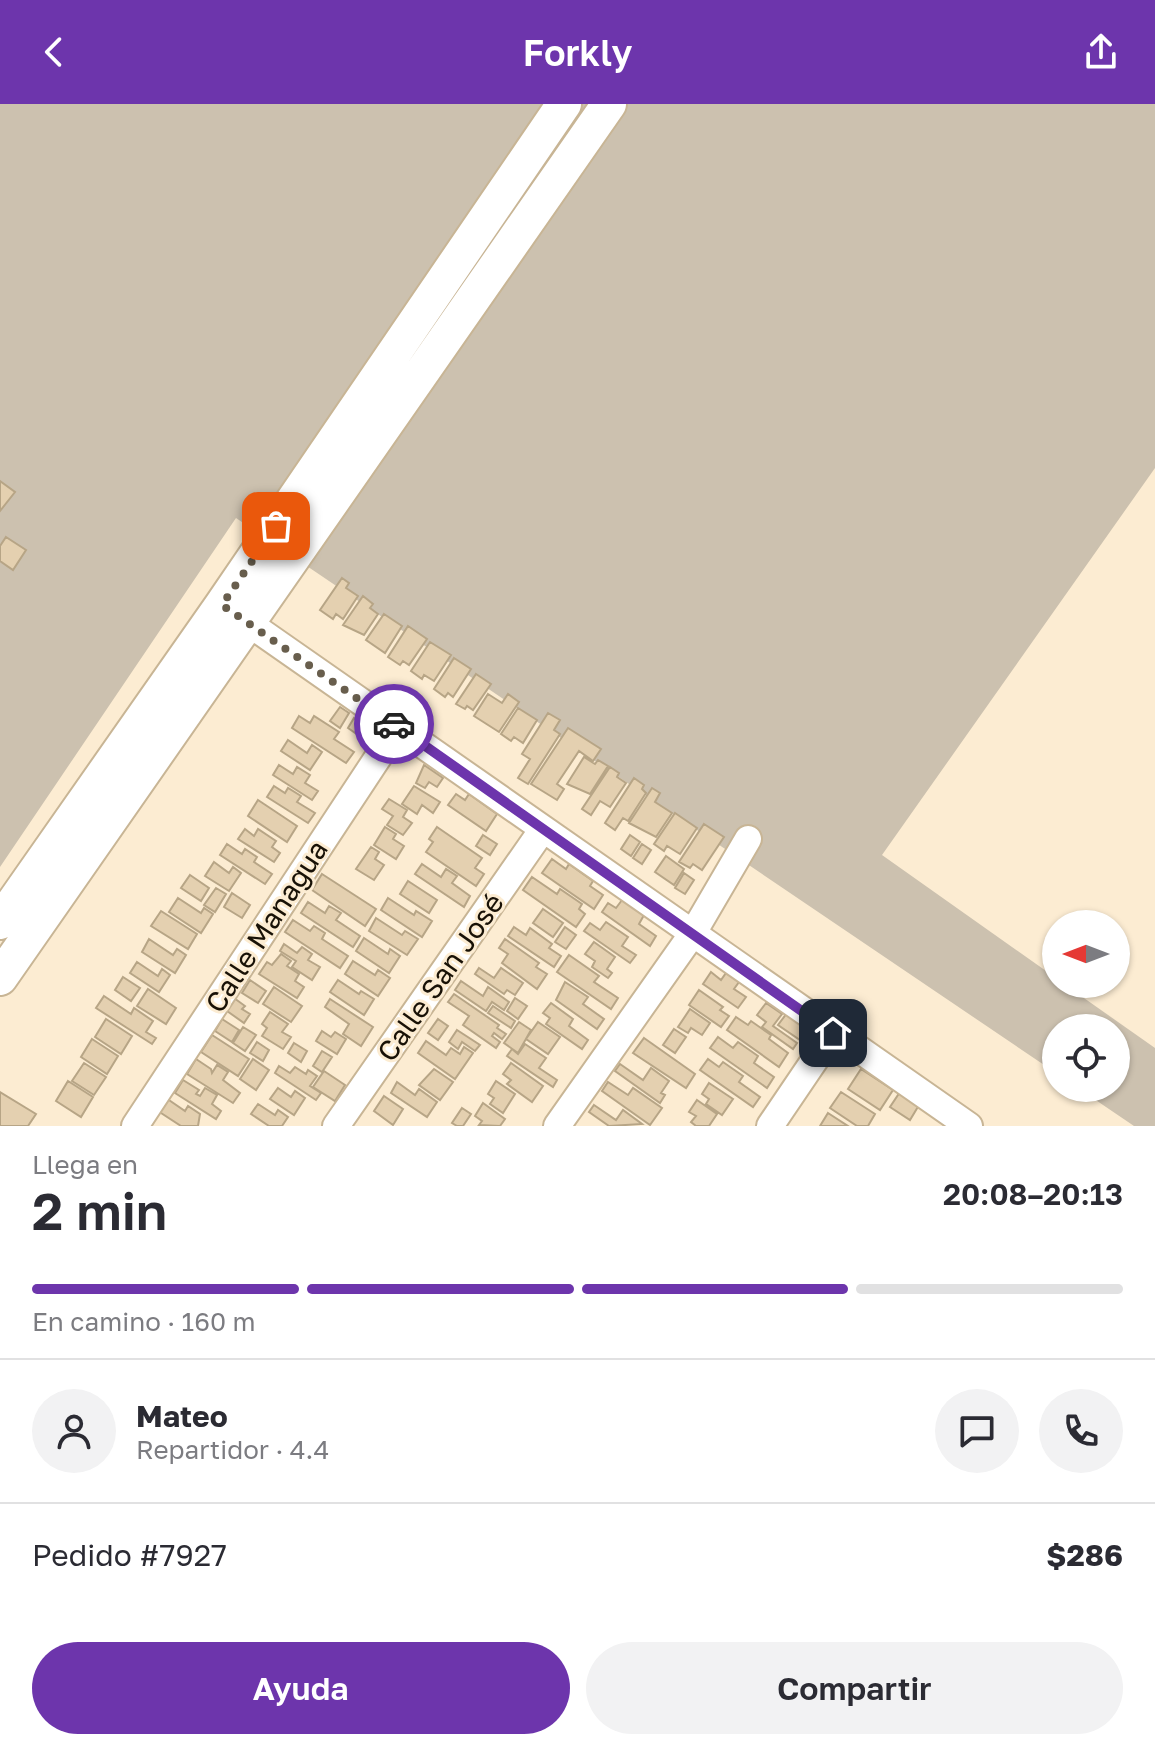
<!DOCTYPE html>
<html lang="es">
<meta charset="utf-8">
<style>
:root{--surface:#fff;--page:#f2f2f3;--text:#2b2b33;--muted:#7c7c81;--line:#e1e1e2;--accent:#6d35ac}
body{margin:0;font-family:"Golos Text",sans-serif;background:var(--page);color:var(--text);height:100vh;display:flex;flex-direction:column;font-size:30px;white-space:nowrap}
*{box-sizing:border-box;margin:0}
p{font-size:26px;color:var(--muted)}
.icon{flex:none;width:44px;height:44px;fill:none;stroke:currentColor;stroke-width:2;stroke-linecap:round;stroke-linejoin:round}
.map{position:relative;height:1022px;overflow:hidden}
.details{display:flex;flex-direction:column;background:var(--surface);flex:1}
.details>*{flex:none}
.needle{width:52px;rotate:270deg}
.buttons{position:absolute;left:1042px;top:806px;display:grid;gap:16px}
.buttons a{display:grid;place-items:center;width:88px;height:88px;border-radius:50%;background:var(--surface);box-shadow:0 2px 6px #0004;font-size:40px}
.pin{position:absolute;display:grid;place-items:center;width:68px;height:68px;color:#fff;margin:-34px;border-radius:16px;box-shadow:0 4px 12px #0006}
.courier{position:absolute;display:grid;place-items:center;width:80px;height:80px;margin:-40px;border:6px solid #6d35ac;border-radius:50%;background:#fff;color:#222;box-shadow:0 2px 10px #0007}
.overview em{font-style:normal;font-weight:600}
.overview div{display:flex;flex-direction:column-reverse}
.overview{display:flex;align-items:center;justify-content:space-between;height:136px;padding:0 32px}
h1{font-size:52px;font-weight:600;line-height:60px}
.bar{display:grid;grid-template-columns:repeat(4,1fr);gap:12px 8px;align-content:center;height:96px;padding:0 32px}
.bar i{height:10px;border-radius:6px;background:var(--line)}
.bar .on{background:var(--accent)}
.bar p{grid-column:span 4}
.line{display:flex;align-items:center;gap:20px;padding:0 32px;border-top:2px solid var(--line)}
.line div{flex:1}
.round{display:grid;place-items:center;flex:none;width:84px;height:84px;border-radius:42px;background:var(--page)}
.action{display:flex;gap:16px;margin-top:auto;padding:16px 32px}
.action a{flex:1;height:92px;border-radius:48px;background:var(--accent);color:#fff;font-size:32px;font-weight:600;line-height:92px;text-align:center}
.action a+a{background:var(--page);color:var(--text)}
header{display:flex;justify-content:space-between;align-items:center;height:104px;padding:0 32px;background:var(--accent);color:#fff;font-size:36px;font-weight:600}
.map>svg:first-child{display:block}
.green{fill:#ccc1af}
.building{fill:#e4d0b0;stroke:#b7a586;stroke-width:2}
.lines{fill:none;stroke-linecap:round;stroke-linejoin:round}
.minor-casing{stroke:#c8b595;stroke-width:30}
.tertiary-casing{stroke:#c8b595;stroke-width:38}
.minor{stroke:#fff;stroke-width:26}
.tertiary{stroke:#fff;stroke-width:34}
.done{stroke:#685e4d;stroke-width:8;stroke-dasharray:0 14.4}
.route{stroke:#6d35ac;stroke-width:10}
.labels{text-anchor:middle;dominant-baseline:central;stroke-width:6;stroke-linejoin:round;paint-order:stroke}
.street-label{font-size:28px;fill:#181106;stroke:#fcecd2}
</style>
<header><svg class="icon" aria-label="back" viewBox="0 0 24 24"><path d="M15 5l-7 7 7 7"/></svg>Forkly<svg class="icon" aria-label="share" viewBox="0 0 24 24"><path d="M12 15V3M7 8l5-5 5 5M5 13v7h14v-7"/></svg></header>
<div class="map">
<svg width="1155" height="1022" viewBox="0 0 1155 1022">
<rect width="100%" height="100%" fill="#fcecd2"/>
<path class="green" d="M0,0h1155v364l-273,387 174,123v6h8l91,64v78h-21l-56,-38h38v-60h-60v45l-820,-555 -236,349z"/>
<path class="building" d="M0,377l15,11 -15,19z
M6,433l20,13 -13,20 -13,-9v-15z
M342,474l7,5 -3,5 12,8 -15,23 -7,-5 -3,5 -13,-9z
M363,492l10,8 -3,4 8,6 -14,21 -21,-10z
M384,510l18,12 -17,27 -19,-13z
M408,522l19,13 -18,26 -6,-4 -3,4 -12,-8z
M430,538l21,13 -17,26 -10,-6 -2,4 -11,-8z
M454,554l17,11 -18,28 -5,-4 -3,4 -11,-8z
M476,570l15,10 -18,26 -6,-4 -2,3 -9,-5z
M488,590l14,9 6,-9 11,8 -20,30 -25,-16z
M340,603l9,6 -9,15 -10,-7z
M518,604l19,12 -14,23 -9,-6 -3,4 -10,-7z
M548,609l12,7 -6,10 6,4 -32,50 -10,-6 12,-19 -8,-5z
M299,612l11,7 4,-7 25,16 -5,7 20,13 -8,11 -54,-35z
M354,614l14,9 -7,10 -13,-9z
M568,624l33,21 -8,12 -14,-10 -22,33 7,5 -7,11 -26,-16z
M288,636l19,13 5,-8 10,7 -12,18 -29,-19z
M584,653l11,7 3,-4 10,6 -18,28 -23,-10z
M279,661l14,9 4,-7 13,8 -5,8 13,8 -6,9 -39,-25z
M424,661l19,13 -6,9 -8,-5 -4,6 -9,-5z
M610,663l9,6 -2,4 9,6 -16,24 -10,-6 -9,14 -9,-6z
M634,674l10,7 -2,4 4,4 -18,28 -5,-3 -8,12 -10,-7z
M274,682l11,7 3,-5 13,8 -4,6 18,11 -7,10 -41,-26z
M414,682l26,16 -7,11 -11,-8 -5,9 -15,-10z
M652,684l8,5 -5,9 17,11 -16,24 -27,-14z
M456,690l9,6 4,-6 28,20 -11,17 -38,-26z
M389,695l18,11 -4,7 9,6 -9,12 -16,-10 6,-9 -11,-7z
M258,696l39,26 -10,16 -39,-26z
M675,709l22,15 -17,26 -13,-8 -3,5 -10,-7z
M704,720l20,13 -22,33 -9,-6 -3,4 -11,-6z
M385,723l11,7 -3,5 11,7 -8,13 -22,-14z
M437,723l45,31 -7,10 9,6 -8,12 -50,-34 7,-10 -4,-3z
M245,725l9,7 4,-7 18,12 -4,6 8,6 -6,9 -36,-23z
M483,731l14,9 -7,11 -14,-9z
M630,731l10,7 -9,14 -10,-7z
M227,740l15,10 3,-5 12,8 -3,5 18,12 -7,10 -45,-29z
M642,740l9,6 -9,14 -9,-6z
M371,743l8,5 -4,7 9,6 -10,15 -18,-11z
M666,752l18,13 -10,16 -19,-13z
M552,755l14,10 3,-5 24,17 -3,5 13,9 -9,14 -52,-36z
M214,758l15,11 4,-6 8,6 -12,18 -24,-15z
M422,760l19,13 5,-8 11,7 -5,7 18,13 -6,11 -49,-33z
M684,769l10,7 -9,14 -10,-6z
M322,770l54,35 -11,17 -53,-36z
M190,771l19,13 -8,13 -20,-13z
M532,773l25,17 3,-5 22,15 -3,5 6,5 -9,13 -53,-37z
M408,777l29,19 -8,13 -29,-19z
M216,784l10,6 -11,18 -11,-7z
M232,789l18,12 -8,13 -18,-11z
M178,794l23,15 3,-5 9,6 -12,19 -32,-21z
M388,794l26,17 2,-4 16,10 -10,16 -41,-27z
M622,796l22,15 -5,9 17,12 -6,10 -48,-34 6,-9 8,5z
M308,798l17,11 4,-7 12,7 -5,7 24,16 -7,11 -52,-34z
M543,805l20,14 -10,14 -20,-14z
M161,807l36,23 -9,15 -37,-23z
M376,814l26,17 3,-4 13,8 -11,16 -38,-24z
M293,816l17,11 4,-5 11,7 -3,6 26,17 -8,12 -55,-36z
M606,818l22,15 -6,9 14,9 -6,8 -46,-32 6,-8 10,7z
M514,823l12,8 4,-7 22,16 -3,4 12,8 -7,11 -46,-31z
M565,823l11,8 -10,14 -11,-7z
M364,834l24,16 2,-5 10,7 -11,17 -33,-22z
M149,835l24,16 4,-6 9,6 -11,18 -33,-21z
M505,835l34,24 -3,4 11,7 -10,15 -35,-26 6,-9 -9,-6z
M594,838l21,15 -8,12 5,4 -4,5 -16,-11 3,-6 -10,-7z
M284,840l13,9 5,-6 10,7 -4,6 12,7 -8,13 -20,-13 4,-6 -16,-10z
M281,850l10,7 -4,5 12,8 -4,7 9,6 -7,11 -38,-24 8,-12 5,3z
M569,851l30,21 -5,6 24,16 -7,11 -54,-37z
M353,857l22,14 3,-5 12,8 -12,18 -33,-22z
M137,858l21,14 4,-7 8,6 -11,17 -29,-19z
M479,864l15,10 7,-10 22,15 -8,12 -8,-5 -3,4 -29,-20z
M711,868l10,8 5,-7 13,9 -5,7 12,8 -8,11 -35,-24z
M123,873l17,11 -9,13 -16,-11z
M250,876l16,11 -8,12 -16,-10z
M338,876l21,14 2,-3 13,8 -10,16 -34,-23z
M461,877l22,15 5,-9 21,15 -5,8 -12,-8 -6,9 -31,-21z
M565,878l23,15 -5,7 21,15 -7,10 -41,-29z
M274,883l28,19 -11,16 -28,-18z
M148,885l28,19 -10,16 -29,-18z
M699,886l24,17 -3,3 9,6 -8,11 -32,-22z
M454,890l45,31 -2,3 9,6 -4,5 -8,-6 -2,3 8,6 -4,6 -33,-23 6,-9 -21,-14z
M104,892l27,18 3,-6 19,13 -7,11 10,6 -4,6 -56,-36z
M234,894l11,8 -3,3 8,5 -6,9 -17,-12z
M515,894l12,8 -9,13 -11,-8z
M330,895l43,28 -12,19 -18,-12 6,-10 -24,-17z
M551,899l22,16 -4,7 19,14 -6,9 -36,-25 4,-6 -7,-5z
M766,899l16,11 -9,12 24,17 -4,6 -31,-22 4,-5 -9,-7z
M493,902l22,15 -4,7 -23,-15z
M690,905l20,14 -8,12 -11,-7 -3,5 -10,-6z
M270,908l18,12 -6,8 9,5 -8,12 -21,-13 5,-8 -5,-4z
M787,909l21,15 -8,12 -22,-15z
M736,913l12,8 3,-4 20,14 -2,4 19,14 -9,14 -52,-37z
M106,915l26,17 -11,18 -26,-17z
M222,915l17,11 -7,12 -17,-11z
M438,915l10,7 -10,14 -10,-7z
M519,918l12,8 -13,23 -14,-10z
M538,918l22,15 -12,17 -22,-15z
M243,923l13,8 -11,16 -12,-8z
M674,925l12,8 -11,16 -12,-8z
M457,926l23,15 -5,6 -13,-9 -4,7 -9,-7z
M322,927l9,6 4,-5 11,7 -9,15 -21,-13z
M212,931l37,24 -11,17 -37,-24z
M718,933l15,11 5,-6 20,14 -4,7 20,14 -7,11 -57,-40z
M644,934l51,36 -9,14 -53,-35z
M92,935l26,17 -11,18 -26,-17z
M426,937l20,14 5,-7 9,6 4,-7 9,6 -18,26 -37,-26z
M257,938l12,8 -6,11 -13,-8z
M294,939l13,8 -6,11 -13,-9z
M525,940l21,14 -7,10 18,12 -4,7 -46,-31 5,-7 6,5z
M322,947l10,6 -10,15 -9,-6z
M196,955l15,10 1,4 5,-8 11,7 -5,8 17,13 -7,10 -46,-29z
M253,955l16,11 -13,20 -16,-11z
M708,955l11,8 4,-5 20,14 -4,6 21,15 -7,10 -53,-37z
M84,959l22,14 -12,18 -22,-14z
M511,959l32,23 -11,16 -25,-18 4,-4 -8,-6z
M620,960l23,16 8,-12 18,13 -8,12 4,2 -5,8 -45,-32z
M279,962l11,7 5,-6 11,7 2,-4 9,6 -7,10 11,7 -5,7 -41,-27z
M434,965l19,13 -13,18 -21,-15z
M861,965l32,21 -13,20 -32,-21z
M324,967l21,14 -10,16 -22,-14z
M183,976l16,10 -3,4 4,2 5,-8 12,7 -5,9 9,7 -5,8 -41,-26z
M68,977l25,16 -12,20 -25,-16z
M496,977l19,13 -12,19 -13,-9 4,-6 -6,-4z
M397,978l18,13 4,-6 18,13 -10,15 -36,-24z
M608,978l20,13 5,-7 29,20 -12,17 -48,-34z
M709,979l24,16 -11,16 -16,-11 3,-5 -7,-5z
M278,984l13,9 4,-6 10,7 -11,17 -24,-16z
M0,988l36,22 -8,12h-28z
M841,988l34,22 -7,12h-11l-27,-18z
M900,988l19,13 -9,15 -20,-13z
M384,992l19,13 -10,16 -19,-14z
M166,994l19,13 3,-5 12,8 -2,12h-17l-23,-15z
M697,996l20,14 -8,12h-13l-5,-4 5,-6 -7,-4z
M483,999l22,16 -5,7 -21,-1 3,-4 -7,-5z
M258,1000l17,11 3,-5 10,7 -6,9h-13l-18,-12z
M594,1001l22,15 7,-10 19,14 -33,2 -20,-14z
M462,1004l9,6 -8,12h-6l-5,-3z
M828,1009l20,13h-28z"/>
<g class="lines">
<g class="minor-casing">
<path id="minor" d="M234,509l735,513
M135,1022l263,-399
M336,1022l207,-297
M557,1022l136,-193 55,-94
M770,1022l63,-93"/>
</g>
<g class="tertiary-casing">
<path id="tertiary" d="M0,818l222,-317 342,-501
M0,874l609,-874"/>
</g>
<use href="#minor" class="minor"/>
<use href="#tertiary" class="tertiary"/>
</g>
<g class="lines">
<path class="done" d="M276,422l-54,79 172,119"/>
<path class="route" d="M394,620l439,309"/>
</g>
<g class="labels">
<g class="street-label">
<text transform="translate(266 822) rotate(-57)">Calle Managua</text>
<text transform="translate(440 873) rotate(-55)">Calle San José</text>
</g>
</g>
</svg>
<div class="buttons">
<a><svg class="needle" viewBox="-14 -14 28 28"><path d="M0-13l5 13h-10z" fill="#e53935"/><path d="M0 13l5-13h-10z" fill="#7c7c81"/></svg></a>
<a><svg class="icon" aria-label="locate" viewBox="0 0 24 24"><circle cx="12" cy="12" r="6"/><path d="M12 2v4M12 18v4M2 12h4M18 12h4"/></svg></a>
</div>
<div class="pin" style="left:276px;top:422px;background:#ea580c"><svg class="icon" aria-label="bag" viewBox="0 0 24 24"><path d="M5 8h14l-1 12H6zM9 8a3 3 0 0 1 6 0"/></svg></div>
<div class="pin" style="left:833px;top:929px;background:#1f2937"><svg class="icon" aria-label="home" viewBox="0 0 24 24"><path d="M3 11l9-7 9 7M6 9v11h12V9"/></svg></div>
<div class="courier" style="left:394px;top:620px"><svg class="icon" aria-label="car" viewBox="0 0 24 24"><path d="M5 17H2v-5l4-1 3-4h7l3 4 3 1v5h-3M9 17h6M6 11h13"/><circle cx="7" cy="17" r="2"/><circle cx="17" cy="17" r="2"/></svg></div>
</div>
<section class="details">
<div class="overview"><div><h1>2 min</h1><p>Llega en</p></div><em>20:08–20:13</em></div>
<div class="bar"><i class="on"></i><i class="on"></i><i class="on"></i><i></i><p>En camino · 160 m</p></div>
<div class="line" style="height:144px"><a class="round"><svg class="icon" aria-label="person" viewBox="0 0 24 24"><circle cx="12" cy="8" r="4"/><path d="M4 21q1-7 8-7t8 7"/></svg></a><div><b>Mateo</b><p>Repartidor · 4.4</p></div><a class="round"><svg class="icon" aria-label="chat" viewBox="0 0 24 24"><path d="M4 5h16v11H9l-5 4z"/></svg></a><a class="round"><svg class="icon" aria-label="phone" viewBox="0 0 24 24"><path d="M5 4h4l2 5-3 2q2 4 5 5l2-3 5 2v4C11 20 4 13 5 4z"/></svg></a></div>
<div class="line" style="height:104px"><div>Pedido #7927</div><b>$286</b></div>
<div class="action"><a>Ayuda</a><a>Compartir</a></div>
</section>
